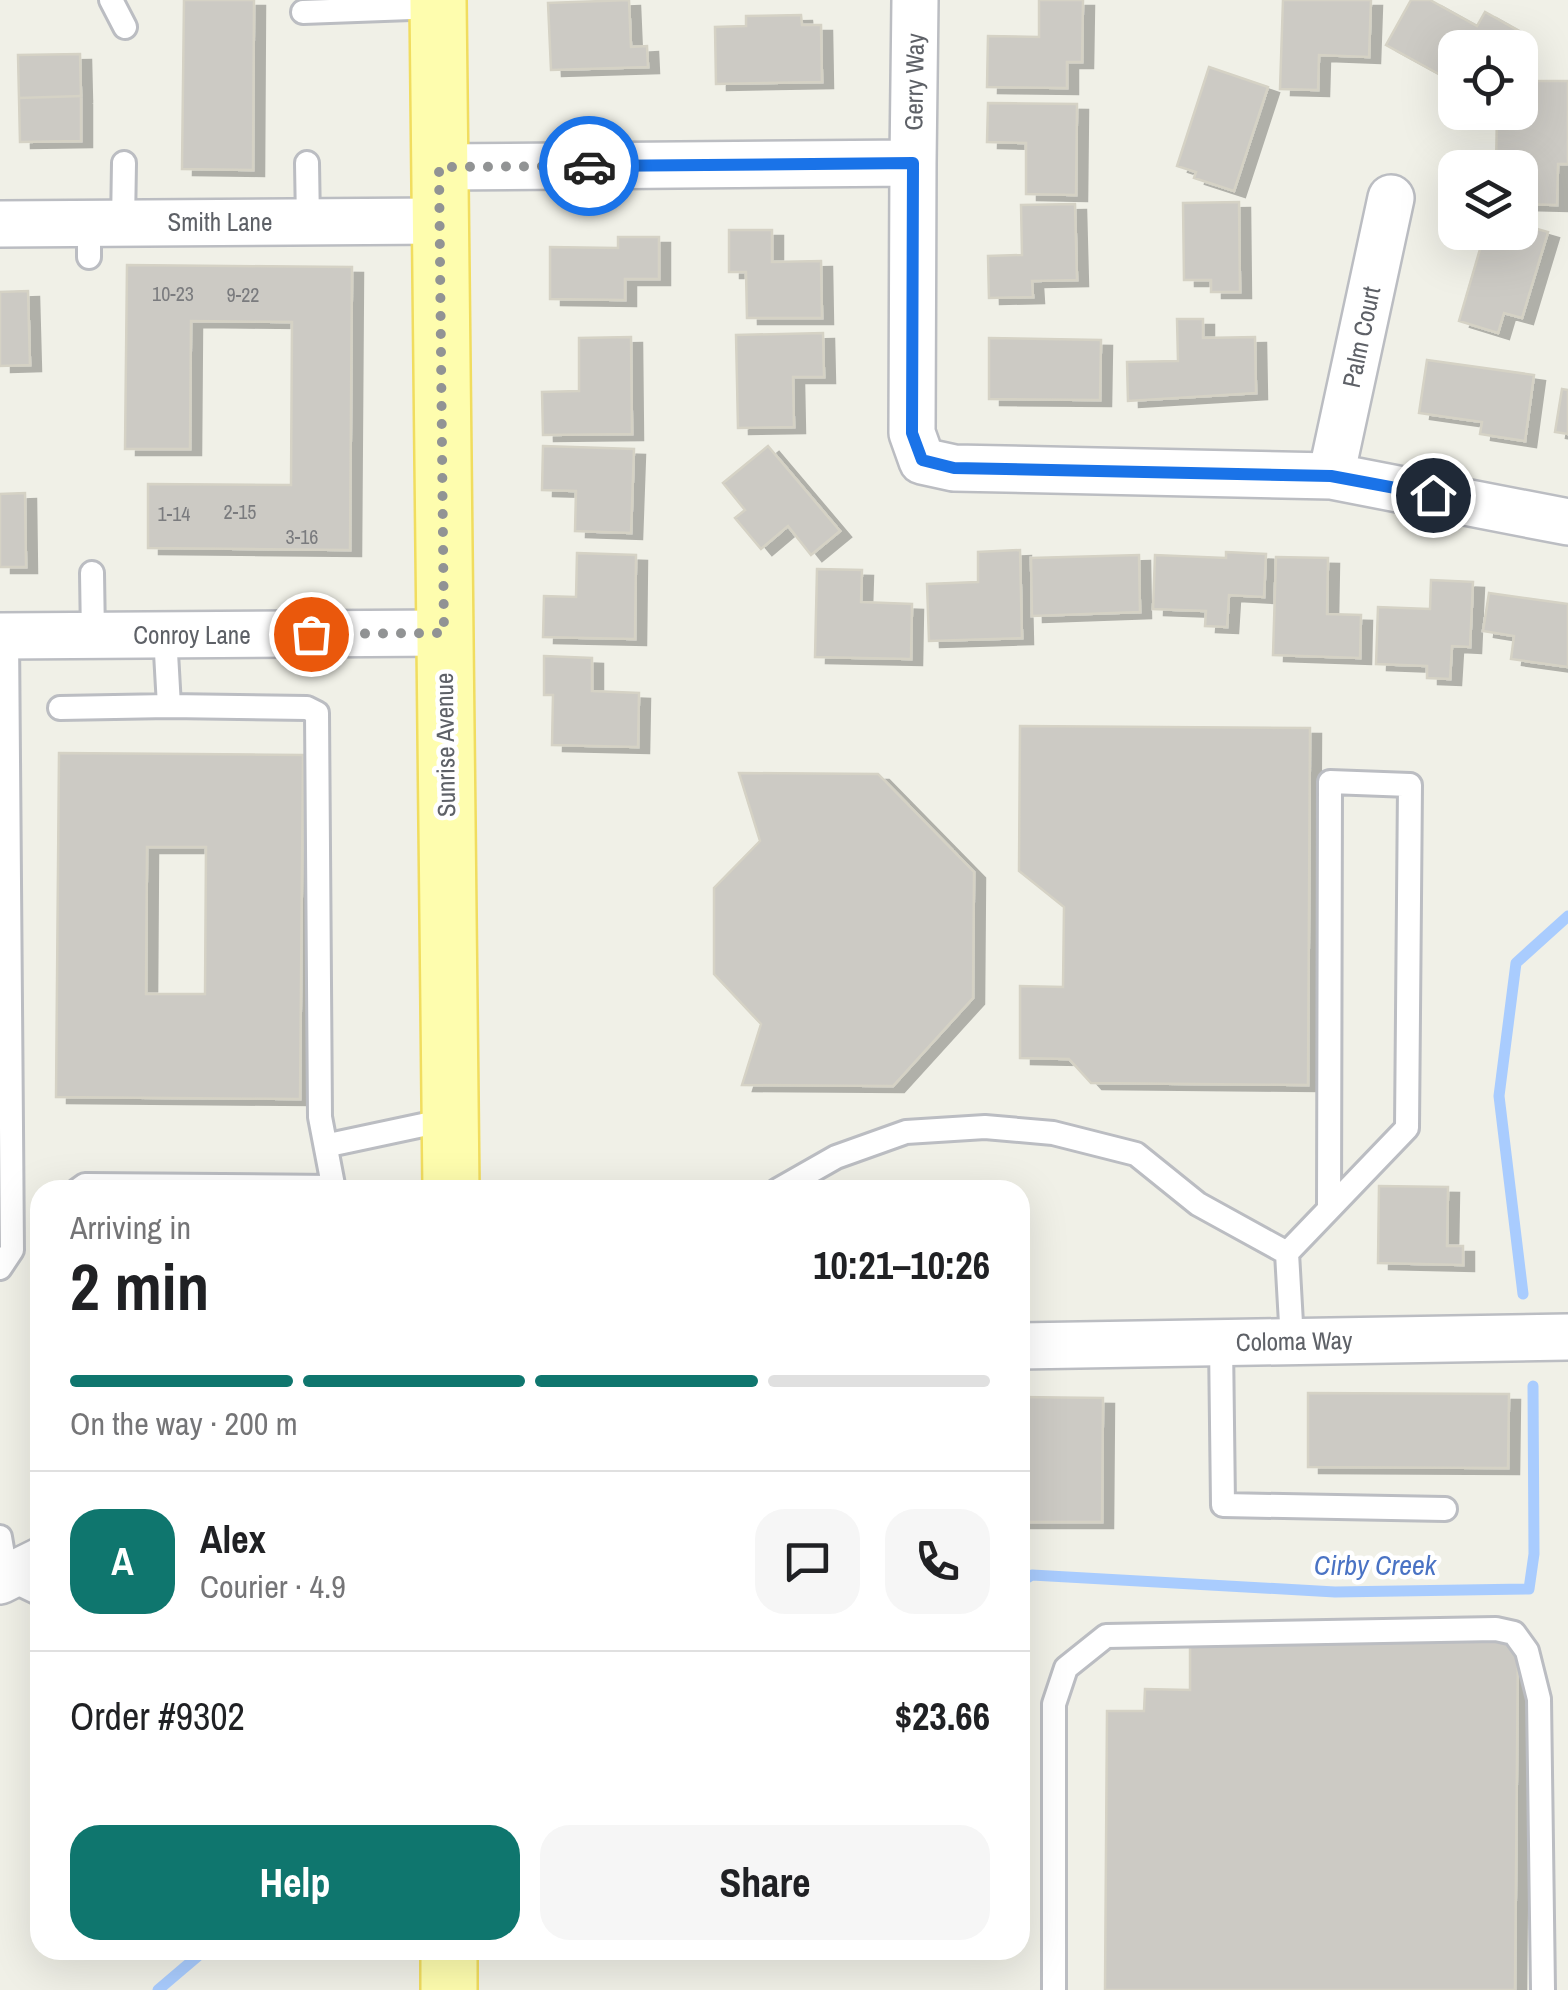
<!DOCTYPE html>
<meta charset="utf-8">
<style>
:root{--surface:#fff;--page:#f6f6f6;--text:#202124;--muted:#757577;--line:#e0e0e0;--accent:#0f766e}
body{margin:0;font-family:"Archivo Narrow",sans-serif;background:var(--page);color:var(--text);height:100vh;display:flex;flex-direction:column;font-size:38px;white-space:nowrap}
*{box-sizing:border-box;margin:0}
p{font-size:32px;color:var(--muted)}
.icon{flex:none;width:55px;height:55px;fill:none;stroke:currentColor;stroke-width:2;stroke-linecap:round;stroke-linejoin:round}
.map{position:relative;flex:1;overflow:hidden}
.panel{position:absolute;left:30px;top:1180px;width:1000px;height:780px;display:flex;flex-direction:column;background:var(--surface);border-radius:30px;box-shadow:0 10px 40px #0002}
.panel>*{flex:none}
.controls{position:absolute;left:1438px;top:30px;display:grid;gap:20px}
.controls a{display:grid;place-items:center;width:100px;height:100px;border-radius:20px;background:var(--surface);box-shadow:0 10px 40px #0002;font-size:50px}
.pin{position:absolute;display:grid;place-items:center;width:85px;height:85px;color:#fff;margin:-42px;border:5px solid #fff;border-radius:50%;box-shadow:0 2px 10px #0007}
.courier{position:absolute;display:grid;place-items:center;width:100px;height:100px;margin:-50px;border:8px solid #1a73e8;border-radius:50%;background:#fff;color:#222;box-shadow:0 2px 12px #0007}
.overview em{font-style:normal;font-weight:700}
.overview div{display:flex;flex-direction:column-reverse}
.overview{display:flex;align-items:center;justify-content:space-between;height:170px;padding:0 40px}
h1{font-size:65px;font-weight:700;line-height:75px}
.bar{display:grid;grid-template-columns:repeat(4,1fr);gap:15px 10px;align-content:center;height:120px;padding:0 40px}
.bar i{height:12px;border-radius:8px;background:var(--line)}
.bar .current{background:var(--accent)}
.bar p{grid-column:span 4}
.line{display:flex;align-items:center;gap:25px;padding:0 40px;border-top:2px solid var(--line)}
.line div{flex:1}
.round{display:grid;place-items:center;flex:none;width:105px;height:105px;border-radius:30px;background:var(--page)}
.button{display:flex;gap:20px;margin-top:auto;padding:20px 40px}
.button a{flex:1;height:115px;border-radius:30px;background:var(--accent);color:#fff;font-size:40px;font-weight:700;line-height:115px;text-align:center}
.button a+a{background:var(--page);color:var(--text)}
.map>svg:first-child{display:block}
.lines{fill:none;stroke-linecap:round;stroke-linejoin:round}
.stream{stroke:#a9ccfe;stroke-width:11}
.building{fill:#cccac4;stroke:#d5d2c5;stroke-width:2.5;fill-rule:evenodd;filter:url(#shadow)}
.lane-casing{stroke:#bbbdc2;stroke-width:28}
.street-casing{stroke:#bbbdc2;stroke-width:50}
.primary-casing{stroke:#f1dd5f;stroke-width:60}
.lane{stroke:#fff;stroke-width:22}
.street{stroke:#fff;stroke-width:45}
.primary{stroke:#fefdae;stroke-width:55}
.done{stroke:#919394;stroke-width:10;stroke-dasharray:0 18}
.route{stroke:#1a73e8;stroke-width:12}
.labels{text-anchor:middle;dominant-baseline:central;stroke-width:9;stroke-linejoin:round;paint-order:stroke}
.number-label{font-size:20px;fill:#7a7b7e}
.street-label{font-size:25px;fill:#5e6167;stroke:#fff}
.water-label{font-size:28px;font-style:italic;fill:#4a73c4;stroke:#fff}
</style>
<div class="map">
<svg width="1568" height="1990" viewBox="0 0 1568 1990">
<defs>
<filter id="shadow"><feDropShadow dx="11" dy="6" stdDeviation="0" flood-color="#0004"/></filter>
</defs>
<rect width="100%" height="100%" fill="#f0f0e7"/>
<g class="lines">
<path class="stream" d="M1523,1294l-24,-198 17,-133 52,-47
M1020,1582l12,-7 303,17 194,-3 5,-35 -1,-168
M158,1990l47,-40"/>
</g>
<path class="building" d="M184,0h70l-1,170 -71,-1z
M629,0l2,47 16,-1 1,21 -97,3 -3,-67z
M1039,0h44l-1,62h-15v26l-80,-1 1,-51 51,1z
M1283,0h88l-2,57 -50,-2 -1,35 -38,-1z
M1411,0h19l47,26 8,-14 34,19 -9,17h-55v35l-69,-38z
M801,15l1,10h19l1,57 -106,2 -1,-57 31,-1v-10z
M80,54l1,42 -62,2 -1,-43z
M1209,67l59,20 -34,104 -40,-13 2,-6 -19,-6z
M1521,81h47v83h-10l-1,41 -37,-1v-36h-24l1,-56h23z
M81,96v45l-61,1 -1,-44z
M988,103l89,1 -1,91 -50,-1v-51l-39,-1z
M1239,202l1,90h-29v-12h-27l-1,-77z
M1075,204l2,76 -45,1 1,16 -44,1 -1,-42 34,-1 -1,-50z
M1520,224l28,8 -26,86 -18,-5 -6,20 -39,-12 26,-89h35z
M729,230h43v32l49,-1 1,57h-75l-1,-46h-17z
M618,237h41v42h-34v21l-75,-1v-52l68,1z
M127,265l225,2 -2,283 -202,-2v-64l143,1 1,-163 -101,-1 -1,128h-65z
M28,291l2,74 -30,1v-74z
M1177,319h26v19l52,-1 1,56 -128,8 -1,-39 51,-1z
M823,333l1,44h-31l1,50 -56,1 -2,-93z
M631,337l1,97 -89,1 -1,-43 37,-1v-53z
M989,338l112,2 -1,60 -111,-1z
M1427,360l107,15 -9,66 -45,-7 2,-12 -63,-9z
M1562,389l6,1v44l-13,-2z
M543,446l91,3 -3,84 -56,-2 1,-40 -34,-1z
M768,446l72,85 -29,24 -23,-29 -27,23 -26,-31 10,-8 -22,-27z
M25,493l1,74h-26v-73z
M1020,550l2,88 -93,3 -2,-57 51,-2v-30z
M1226,552l40,2 -2,43 -35,-2 -2,32 -22,-1 1,-15 -53,-2 2,-54 71,3z
M577,553l59,2 -1,84 -92,-2 1,-41 32,1z
M1139,555l1,57 -108,4 -1,-58z
M1276,557l52,1 -1,56 34,1 -1,43 -87,-3z
M817,569l45,1 -1,32 51,2 -1,55 -96,-2z
M1431,580l42,2 -3,65 -18,-1 -2,33 -23,-1v-12l-51,-2 2,-57 52,2z
M1489,593l79,11v63l-57,-8 3,-23 -31,-5z
M544,656l48,2v33l47,2 -1,54 -86,-2 1,-50h-9z
M1020,726l290,2 -2,357 -217,-2 -22,-24 -49,-1v-72l43,1 1,-80 -45,-36z
M59,753l244,2 -3,344 -244,-2zM147,847h59l-1,147h-59z
M739,773l139,1 96,98 -1,126 -80,88 -151,-1 19,-61 -47,-50v-86l46,-47z
M1379,1186l69,1 -1,59h16v19l-85,-2z
M1308,1393l201,1 -1,74 -200,-1z
M1020,1397l83,1 -1,124h-82z
M1190,1638l328,3 -3,349h-410l2,-279h37l1,-22 45,1z"/>
<g class="lines">
<g class="lane-casing">
<path id="lane" d="M111,0l14,27
M303,12l135,-5
M307,163l1,59
M123,223l1,-60
M89,224v33
M92,573l1,63
M169,706l138,2 10,5 3,404 14,73
M60,708l109,-2 -4,-71
M329,1145l122,-26
M78,1190l7,-5 249,2
M778,1190l58,-33 70,-25 79,-5 68,6 83,21 62,50 89,49 5,88
M1287,1253l120,-125 3,-343 -80,-3 -1,427
M0,1268l12,-18 -5,-614
M1221,1342l2,163 222,4
M0,1537l7,41 33,16
M1054,1990v-286l12,-36 40,-32 390,-7 18,4 13,18 12,48 4,291"/>
</g>
<g class="street-casing">
<path id="street" d="M913,163l2,-163
M439,167l474,-4 -1,270 10,28 32,7 377,8 237,46
M0,224l440,-3
M1331,476l60,-278
M0,636l444,-3
M1020,1346l548,-9
M0,1581l40,-20"/>
</g>
<g class="primary-casing">
<path id="primary" d="M438,0l13,1190
M449,1950v40"/>
</g>
<use href="#lane" class="lane"/>
<use href="#street" class="street"/>
<use href="#primary" class="primary"/>
</g>
<g class="lines">
<path class="done" d="M311,634l133,-1 -5,-466 150,-1"/>
<path class="route" d="M589,166l324,-3 -1,270 10,27 32,8 377,8 102,19"/>
</g>
<g class="labels">
<g class="number-label">
<text x="173" y="293">10-23</text>
<text x="243" y="294">9-22</text>
<text x="240" y="511">2-15</text>
<text x="174" y="513">1-14</text>
<text x="302" y="536">3-16</text>
</g>
<g class="street-label">
<text transform="translate(914 82) rotate(-89)">Gerry Way</text>
<text x="220" y="222">Smith Lane</text>
<text transform="translate(1361 337) rotate(-78)">Palm Court</text>
<text x="192" y="635">Conroy Lane</text>
<text transform="translate(445 745) rotate(-91)">Sunrise Avenue</text>
<text transform="translate(1294 1341) rotate(-1)">Coloma Way</text>
</g>
<g class="water-label">
<text x="1375" y="1565">Cirby Creek</text>
</g>
</g>
</svg>
<div class="controls">
<a><svg class="icon" aria-label="locate" viewBox="0 0 24 24"><circle cx="12" cy="12" r="6"/><path d="M12 2v4M12 18v4M2 12h4M18 12h4"/></svg></a>
<a><svg class="icon" aria-label="layers" viewBox="0 0 24 24"><path d="M12 4l9 5-9 5-9-5zM3 14l9 5 9-5"/></svg></a>
</div>
<div class="pin" style="left:311px;top:634px;background:#ea580c"><svg class="icon" aria-label="bag" viewBox="0 0 24 24"><path d="M5 8h14l-1 12H6zM9 8a3 3 0 0 1 6 0"/></svg></div>
<div class="pin" style="left:1433px;top:495px;background:#1f2937"><svg class="icon" aria-label="home" viewBox="0 0 24 24"><path d="M3 11l9-7 9 7M6 9v11h12V9"/></svg></div>
<div class="courier" style="left:589px;top:166px"><svg class="icon" aria-label="car" viewBox="0 0 24 24"><path d="M5 17H2v-5l4-1 3-4h7l3 4 3 1v5h-3M9 17h6M6 11h13"/><circle cx="7" cy="17" r="2"/><circle cx="17" cy="17" r="2"/></svg></div>
<section class="panel">
<div class="overview"><div><h1>2 min</h1><p>Arriving in</p></div><em>10:21–10:26</em></div>
<div class="bar"><i class="current"></i><i class="current"></i><i class="current"></i><i></i><p>On the way · 200 m</p></div>
<div class="line" style="height:180px"><b class="round" style="background:var(--accent);color:#fff">A</b><div><b>Alex</b><p>Courier · 4.9</p></div><a class="round"><svg class="icon" aria-label="chat" viewBox="0 0 24 24"><path d="M4 5h16v11H9l-5 4z"/></svg></a><a class="round"><svg class="icon" aria-label="phone" viewBox="0 0 24 24"><path d="M5 4h4l2 5-3 2q2 4 5 5l2-3 5 2v4C11 20 4 13 5 4z"/></svg></a></div>
<div class="line" style="height:130px"><div>Order #9302</div><b>$23.66</b></div>
<div class="button"><a>Help</a><a>Share</a></div>
</section>
</div>
